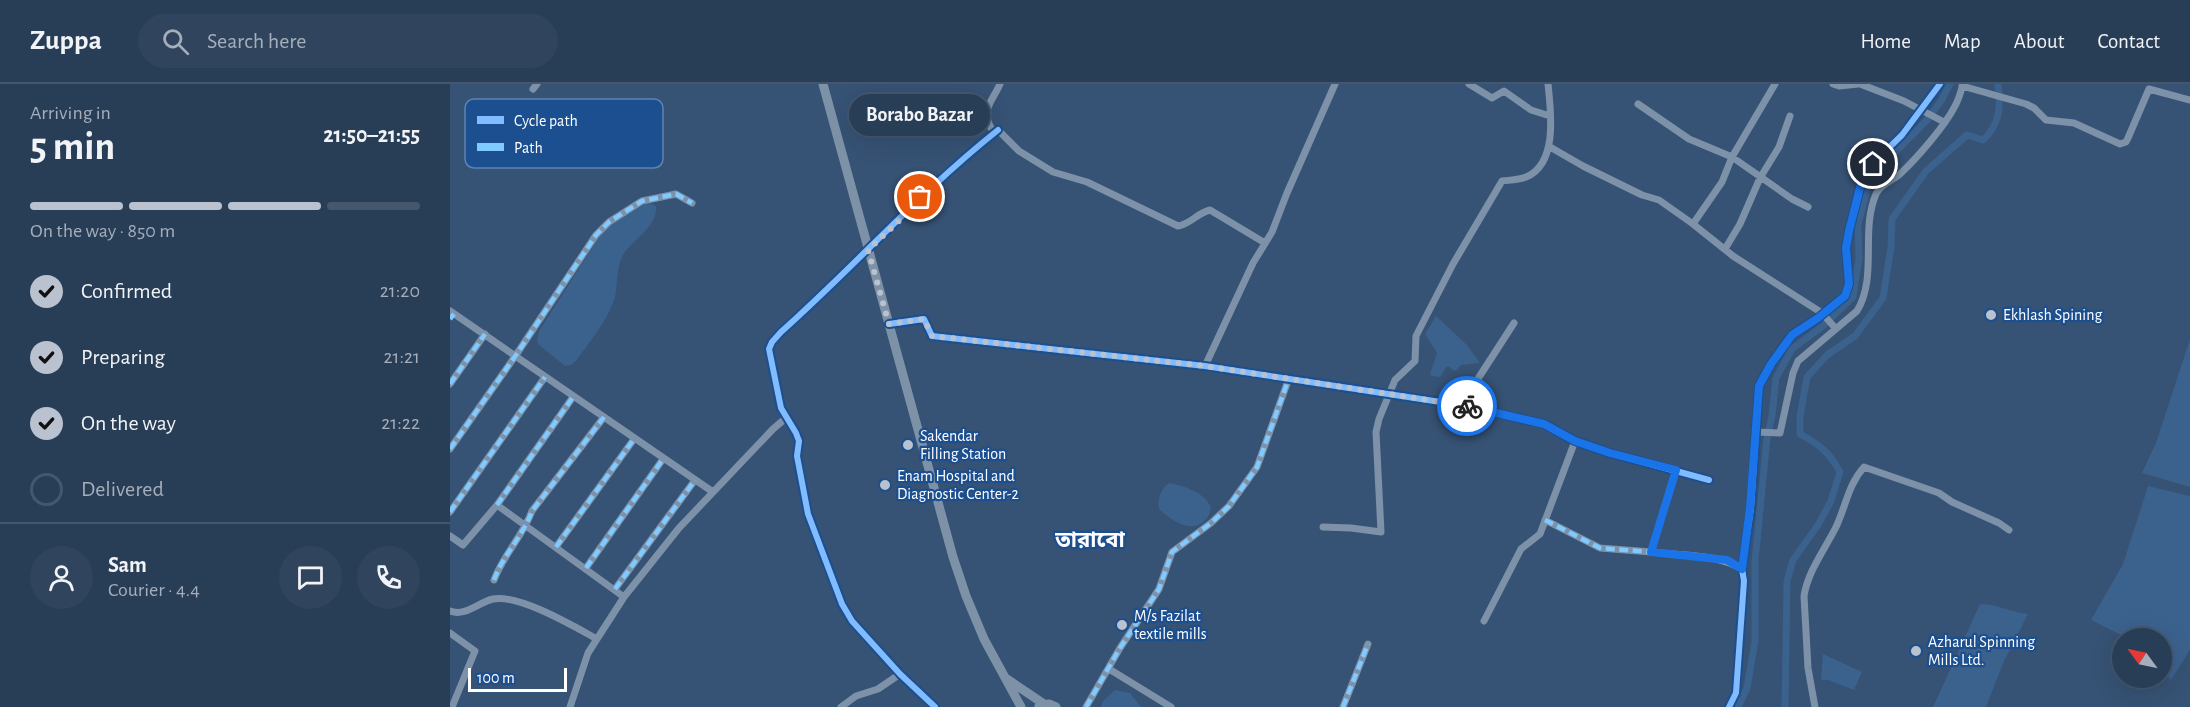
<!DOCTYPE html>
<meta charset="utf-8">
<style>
:root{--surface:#283e57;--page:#30455d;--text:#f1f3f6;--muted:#a5aeba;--line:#44576d;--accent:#b9c2ce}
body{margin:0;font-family:"Alegreya Sans","Noto Sans Bengali",sans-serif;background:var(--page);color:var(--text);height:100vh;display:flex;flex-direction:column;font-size:22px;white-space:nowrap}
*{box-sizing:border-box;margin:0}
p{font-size:20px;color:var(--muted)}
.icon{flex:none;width:33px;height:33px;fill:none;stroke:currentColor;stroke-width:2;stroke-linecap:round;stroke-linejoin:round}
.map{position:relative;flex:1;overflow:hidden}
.details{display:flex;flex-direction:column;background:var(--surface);width:450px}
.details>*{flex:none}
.needle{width:39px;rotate:303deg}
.controls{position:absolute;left:1662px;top:544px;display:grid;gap:12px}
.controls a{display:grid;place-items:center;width:60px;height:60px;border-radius:50%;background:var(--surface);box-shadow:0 6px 24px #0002,0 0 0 2px var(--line);font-size:30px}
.scale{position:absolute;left:18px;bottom:15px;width:99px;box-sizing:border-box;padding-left:6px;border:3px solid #fff;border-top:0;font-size:16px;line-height:21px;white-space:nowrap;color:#fff;-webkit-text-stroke:4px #1b4f8f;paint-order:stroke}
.pin{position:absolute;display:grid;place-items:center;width:51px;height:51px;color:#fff;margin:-26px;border:3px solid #fff;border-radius:50%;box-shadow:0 2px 6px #0007}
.courier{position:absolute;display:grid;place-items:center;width:60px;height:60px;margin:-30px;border:4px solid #1a73e8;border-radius:50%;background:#fff;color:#222;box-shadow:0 2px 8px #0007}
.bubble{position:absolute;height:42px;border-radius:21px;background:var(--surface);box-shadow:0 6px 24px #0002,0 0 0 2px var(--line);font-size:20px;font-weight:700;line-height:42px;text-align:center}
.overview em{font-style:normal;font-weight:700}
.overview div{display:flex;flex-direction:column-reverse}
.overview{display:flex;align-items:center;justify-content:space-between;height:102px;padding:0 30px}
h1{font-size:39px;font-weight:700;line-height:45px}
.bar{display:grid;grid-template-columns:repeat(4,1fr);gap:9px 6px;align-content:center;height:72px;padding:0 30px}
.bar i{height:8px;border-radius:4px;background:var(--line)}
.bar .on{background:var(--accent)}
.bar p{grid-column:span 4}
.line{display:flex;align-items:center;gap:15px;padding:0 30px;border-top:2px solid var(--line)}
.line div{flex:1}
.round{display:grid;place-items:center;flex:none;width:63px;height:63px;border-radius:32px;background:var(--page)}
ol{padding:0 30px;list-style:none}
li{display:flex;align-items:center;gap:18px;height:66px}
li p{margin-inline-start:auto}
li .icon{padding:6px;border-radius:50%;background:var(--accent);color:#111;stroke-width:4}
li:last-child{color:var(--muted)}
li i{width:33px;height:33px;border:3px solid var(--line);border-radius:50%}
header{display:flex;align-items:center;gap:36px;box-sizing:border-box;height:84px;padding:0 30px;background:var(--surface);border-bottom:2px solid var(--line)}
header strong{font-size:28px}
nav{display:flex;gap:33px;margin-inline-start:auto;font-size:21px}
.search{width:420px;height:54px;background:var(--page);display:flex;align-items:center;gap:15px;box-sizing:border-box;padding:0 21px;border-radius:33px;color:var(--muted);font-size:22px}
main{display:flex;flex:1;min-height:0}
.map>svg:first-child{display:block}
.water{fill:#3b618d}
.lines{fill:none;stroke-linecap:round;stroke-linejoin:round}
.canal{stroke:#3b618d;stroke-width:7}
.minor{stroke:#7d92a8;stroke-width:7}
.highway{stroke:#7e92a7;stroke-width:9}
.quiet{stroke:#80caff;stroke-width:4.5;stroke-dasharray:9 4.5;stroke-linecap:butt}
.cycleway-casing{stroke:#1b4f8f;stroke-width:10}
.cycleway{stroke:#80bcff;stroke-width:6}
.done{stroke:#b9c2ce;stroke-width:6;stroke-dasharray:0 10.8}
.route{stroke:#1a73e8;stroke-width:8}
.poi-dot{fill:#b9c2ce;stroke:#1b4f8f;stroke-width:2}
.labels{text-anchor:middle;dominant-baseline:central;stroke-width:4.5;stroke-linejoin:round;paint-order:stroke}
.poi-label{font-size:16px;fill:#fff;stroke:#1b4f8f;text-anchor:start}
.district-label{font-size:22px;font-weight:bold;fill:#fff;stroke:#1b4f8f}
.key{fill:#1b4f8f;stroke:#5f84b1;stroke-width:1.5}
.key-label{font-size:16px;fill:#fff}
</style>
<header>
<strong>Zuppa</strong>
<div class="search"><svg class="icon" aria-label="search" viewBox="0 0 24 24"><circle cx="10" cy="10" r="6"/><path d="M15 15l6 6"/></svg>Search here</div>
<nav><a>Home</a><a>Map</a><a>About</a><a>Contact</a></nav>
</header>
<main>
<section class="details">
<div class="overview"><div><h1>5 min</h1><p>Arriving in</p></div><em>21:50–21:55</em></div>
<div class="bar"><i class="on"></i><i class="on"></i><i class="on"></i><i></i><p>On the way · 850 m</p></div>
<ol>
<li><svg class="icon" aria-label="check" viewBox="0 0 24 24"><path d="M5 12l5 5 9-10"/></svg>Confirmed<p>21:20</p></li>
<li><svg class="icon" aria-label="check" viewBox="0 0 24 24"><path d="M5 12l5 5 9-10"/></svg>Preparing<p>21:21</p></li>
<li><svg class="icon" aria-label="check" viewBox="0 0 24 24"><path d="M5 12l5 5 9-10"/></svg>On the way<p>21:22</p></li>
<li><i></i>Delivered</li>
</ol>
<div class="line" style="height:108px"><a class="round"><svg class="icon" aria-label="person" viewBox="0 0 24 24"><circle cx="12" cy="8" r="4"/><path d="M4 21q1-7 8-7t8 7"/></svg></a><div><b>Sam</b><p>Courier · 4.4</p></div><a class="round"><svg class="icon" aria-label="chat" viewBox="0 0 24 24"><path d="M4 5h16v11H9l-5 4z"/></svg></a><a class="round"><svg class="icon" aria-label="phone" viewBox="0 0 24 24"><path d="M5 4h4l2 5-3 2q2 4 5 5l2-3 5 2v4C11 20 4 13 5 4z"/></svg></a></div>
</section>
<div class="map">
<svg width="1740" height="623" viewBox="0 0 1740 623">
<rect width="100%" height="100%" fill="#365274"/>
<path class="water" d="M199,119l7,3c2,21 -23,33 -33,49 -7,12 -5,29 -8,42 -7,24 -25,44 -39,64l-5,4 -6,1 -26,-21 -2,-4 2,-10 62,-97 6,-7 36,-22z
M986,232l31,29 13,18 -19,2 -6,6 -8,-5 -7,11 -8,-1 -2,-2 7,-21 -12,-19z
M1740,255v148l-48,-14 14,-30z
M719,399c13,2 34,9 41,22 2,4 0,9 -3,13 -14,18 -35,3 -48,-9 -2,-9 2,-21 10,-26z
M1698,402l42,10v154l-19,30 -9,-10v-31h-33l-38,-19 32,-56z
M1530,520c17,0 31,8 48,10l-24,47 -18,46h-53z
M1373,570l39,18 -8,18 -26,-10h-7z
M665,606l15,3 11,14h-40l2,-6z"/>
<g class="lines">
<path class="canal" d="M1288,623l9,-19 8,-47v-80l12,-123 5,-22 4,-38 16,-29 31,-23 30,-29 6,-39 -1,-34 12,-46 57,-58 14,-19 9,-17
M1335,623l2,-126 6,-21 25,-35 13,-24 9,-29c-11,-20 -20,-27 -40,-38v-18l7,-39 20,-22 28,-19 28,-38 8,-51 1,-28 34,-48 41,-36 16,5c17,-15 18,-34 15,-56"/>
<path class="minor" d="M550,0c-8,18 -19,25 -9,44l7,2 21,21 34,21 34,10 91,44c13,-2 19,-13 32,-16l55,33
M1019,0l23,14 12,-7 27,19 19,6
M1383,0l6,2 19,-2
M1410,0l44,17 40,21
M1512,2l64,18 8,4 12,12 28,3 46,21 6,-2 2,-4 21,-49 41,11
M83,5l4,-5
M1188,20l51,35 43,18 60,42 16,8
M1100,63l33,19 59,29 17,5 34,24 40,32 89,57 14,16
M1243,140l29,-42 10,-25 43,-73
M1275,165l15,-25 20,-46 19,-31 11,-31
M0,227l263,181
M439,240l35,-5 8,17 273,30 262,40 77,18 31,17 35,12 99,27
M755,282l48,-103 19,-31 15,-39 48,-109
M0,300l35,-50
M1011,321l53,-82
M1307,348l23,1 13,-60 5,-12 59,-50c21,-35 3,-80 19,-117 4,-9 17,-14 24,-20 17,-16 45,-48 55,-68 4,-7 6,-15 8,-22
M0,365l66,-94 80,-120 13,-13 33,-21 34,-7 16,9
M47,421l76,-108
M0,428l95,-135
M1095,436l55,28 51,4 25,-82
M873,443l28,1 30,4 -5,-100 3,-13 16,-39 20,-19 1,-25 37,-72 49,-83c8,-1 17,-1 24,-4 32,-13 25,-65 22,-93
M0,452l13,9 34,-40 127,92
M106,463l78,-108
M1201,468c31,4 63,1 91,17
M136,484l77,-109
M44,496c9,-25 29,-44 38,-69l72,-94
M165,505l80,-109
M0,527c15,6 29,-9 43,-12 26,-5 80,27 104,40
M1034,537l37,-72 19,-15 35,-93
M0,549l25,18 -23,56
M659,585l62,38
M120,623l18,-54 36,-56 55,-69 94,-99 13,-11
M391,623l15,-11 22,-7 22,-15
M485,623l-35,-33 -48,-53 -10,-17 -34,-90 -11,-58 2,-15 -3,-8 -15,-25 -12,-59 3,-7 9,-10c74,-66 139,-140 217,-202
M636,623l34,-59 39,-59 13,-37 39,-29 18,-17 28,-39 32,-89
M893,623l25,-63
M1279,623l7,-14 8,-112 -2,-12 9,-61 8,-122 12,-22 21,-29 26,-17 27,-22 4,-12 -3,-36 3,-17 15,-59 38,-37 38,-51
M1365,623l-7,-39 -4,-72c4,-25 21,-47 32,-69 10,-21 12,-42 28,-60l75,26 13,9 47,21 10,7"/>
<path class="highway" d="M373,0l130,473 13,39 18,43 37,68
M557,595l37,25
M589,622l10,-2 7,3"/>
<path class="quiet" d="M0,235l4,-5
M0,300l35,-50
M0,365l66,-94 80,-120 13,-13 33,-21 34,-7 16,9
M47,421l76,-108
M0,428l95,-135
M1095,436l55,28 51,4 25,-82
M106,463l78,-108
M1201,468c31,4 63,1 91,17
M136,484l77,-109
M44,496c9,-25 29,-44 38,-69l72,-94
M165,505l80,-109
M636,623l34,-59 39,-59 13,-37 39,-29 18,-17 28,-39 32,-89
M893,623l25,-63"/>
<g class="cycleway-casing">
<path id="cycleway" d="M439,240l35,-5 8,17 273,30 262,40 77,18 31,17 35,12 99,27
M485,623l-35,-33 -48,-53 -10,-17 -34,-90 -11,-58 2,-15 -3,-8 -15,-25 -12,-59 3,-7 9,-10c74,-66 139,-140 217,-202
M1279,623l7,-14 8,-112 -2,-12 9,-61 8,-122 12,-22 21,-29 26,-17 27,-22 4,-12 -3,-36 3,-17 15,-59 38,-37 38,-51"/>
</g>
<use href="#cycleway" class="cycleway"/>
</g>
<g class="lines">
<path class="done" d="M470,113l-19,22 -33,31 21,74 35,-5 8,17 273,30 262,40"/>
<path class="route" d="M1017,322l77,18 31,17 35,12 66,17 -25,82 76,8 15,9 8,-61 9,-122 12,-22 21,-29 26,-17 27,-22 4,-12 -3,-36 3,-17 15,-59 9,-8"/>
</g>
<g class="poi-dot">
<circle cx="1541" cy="231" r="6"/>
<circle cx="458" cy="361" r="6"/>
<circle cx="435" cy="401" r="6"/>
<circle cx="672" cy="541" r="6"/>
<circle cx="1466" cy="567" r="6"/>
</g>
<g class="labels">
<g class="poi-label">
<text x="1553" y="231">Ekhlash Spining</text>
<text x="470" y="352">Sakendar<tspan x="470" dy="18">Filling Station</tspan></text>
<text x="447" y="392">Enam Hospital and<tspan x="447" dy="18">Diagnostic Center-2</tspan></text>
<text x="684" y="532">M/s Fazilat<tspan x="684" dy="18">textile mills</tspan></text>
<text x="1478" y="558">Azharul Spinning<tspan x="1478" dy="18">Mills Ltd.</tspan></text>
</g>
<g class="district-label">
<text x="640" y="456">তারাবো</text>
</g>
</g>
<rect x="15" y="15" width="198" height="69" rx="9" class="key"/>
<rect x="27" y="32" width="27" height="8" fill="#80bcff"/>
<rect x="27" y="59" width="27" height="8" fill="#80caff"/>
<g class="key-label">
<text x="64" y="42">Cycle path</text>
<text x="64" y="69">Path</text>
</g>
</svg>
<div class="controls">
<a><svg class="needle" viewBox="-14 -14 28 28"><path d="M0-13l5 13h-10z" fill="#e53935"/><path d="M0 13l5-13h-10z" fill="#a5aeba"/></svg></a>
</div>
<div class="scale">100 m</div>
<div class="pin" style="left:470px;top:113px;background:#ea580c"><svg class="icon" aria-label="bag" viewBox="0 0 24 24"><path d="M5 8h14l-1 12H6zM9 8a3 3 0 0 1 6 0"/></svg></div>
<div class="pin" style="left:1423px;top:80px;background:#1f2937"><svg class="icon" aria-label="home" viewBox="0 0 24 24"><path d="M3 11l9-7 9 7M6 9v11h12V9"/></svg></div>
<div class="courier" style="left:1017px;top:322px"><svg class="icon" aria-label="bike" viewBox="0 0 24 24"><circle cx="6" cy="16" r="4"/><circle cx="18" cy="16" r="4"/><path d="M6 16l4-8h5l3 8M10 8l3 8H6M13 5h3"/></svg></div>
<div class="bubble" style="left:399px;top:10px;width:141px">Borabo Bazar</div>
</div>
</main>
